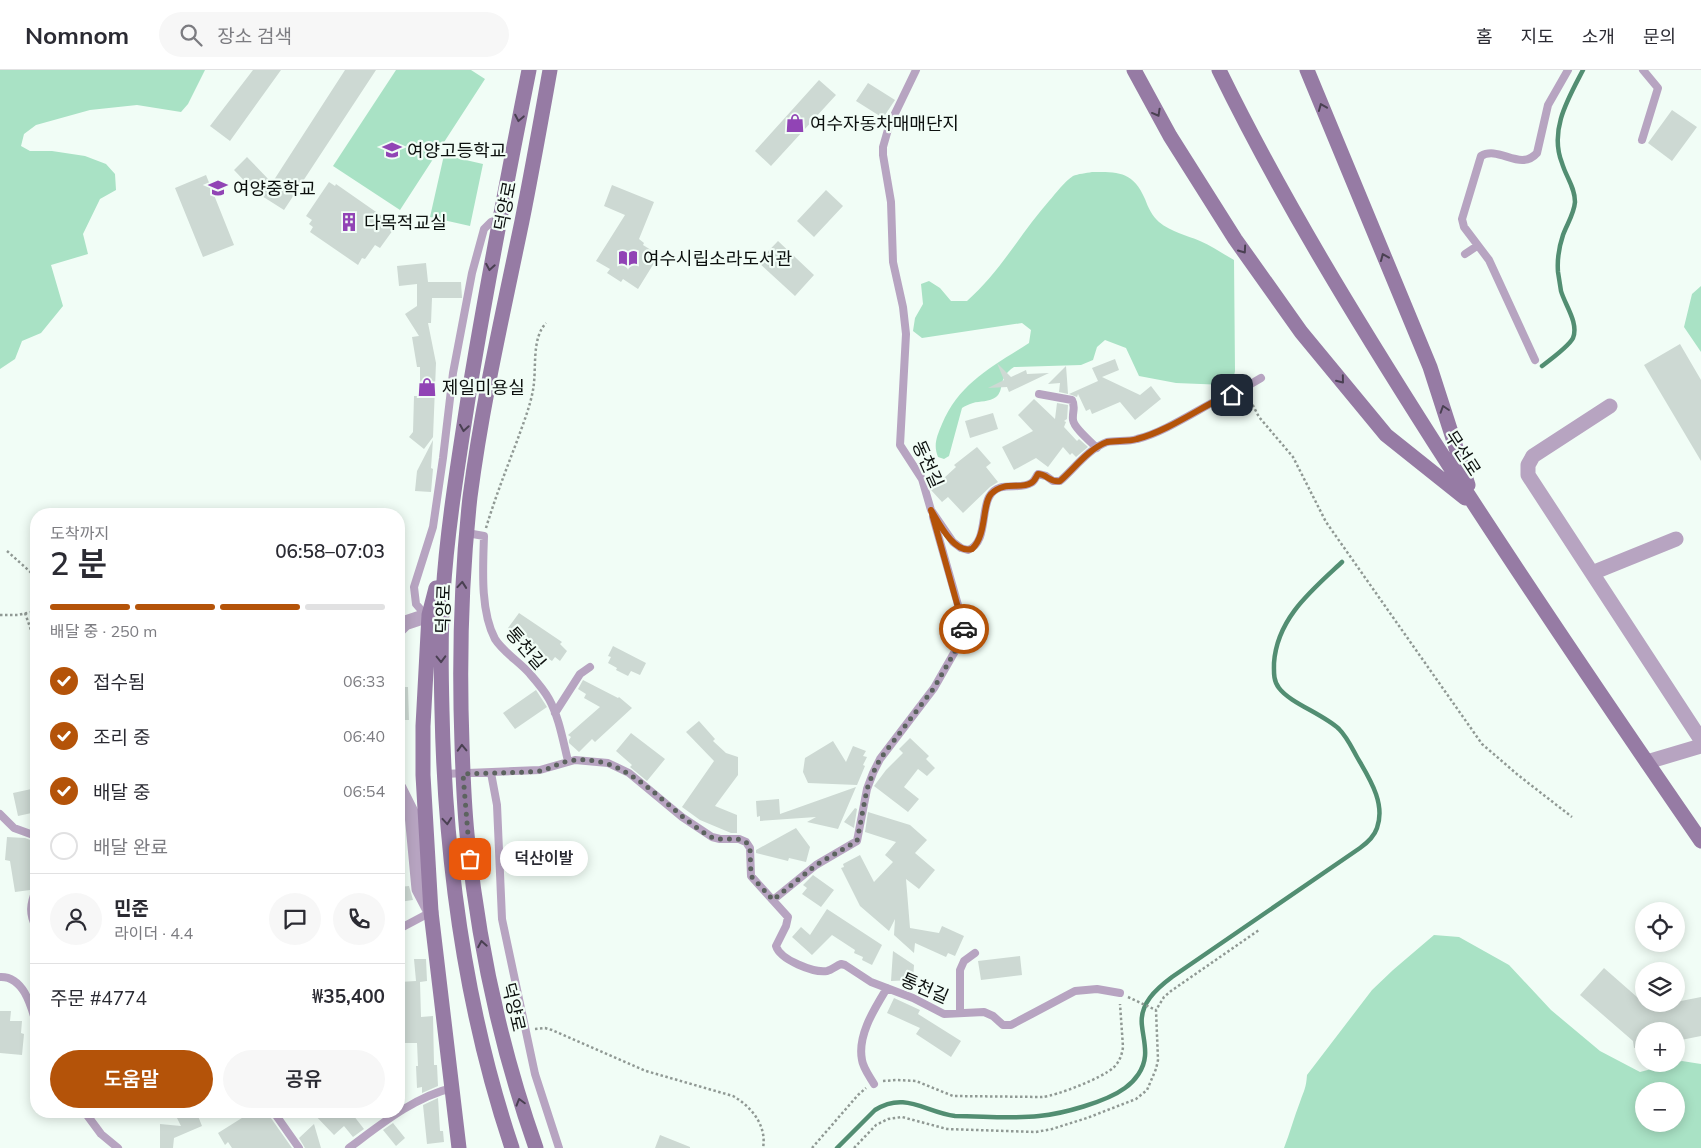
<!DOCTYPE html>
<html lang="ko">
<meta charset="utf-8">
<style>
:root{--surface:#fff;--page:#f7f7f7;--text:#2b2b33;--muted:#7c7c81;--line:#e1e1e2;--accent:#b45309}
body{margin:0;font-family:Mulish,"Noto Sans KR",sans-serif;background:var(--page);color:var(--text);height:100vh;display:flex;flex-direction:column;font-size:19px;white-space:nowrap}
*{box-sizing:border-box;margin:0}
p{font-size:16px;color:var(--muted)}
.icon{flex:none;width:28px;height:28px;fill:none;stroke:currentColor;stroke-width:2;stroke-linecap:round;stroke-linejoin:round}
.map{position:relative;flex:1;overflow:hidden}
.drawer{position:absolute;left:30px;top:438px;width:375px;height:610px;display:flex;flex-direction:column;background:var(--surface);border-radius:20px;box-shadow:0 2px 12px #0003}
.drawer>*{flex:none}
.fabs{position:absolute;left:1635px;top:832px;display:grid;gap:10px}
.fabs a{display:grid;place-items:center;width:50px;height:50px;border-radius:50%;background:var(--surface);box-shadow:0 2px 12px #0003;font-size:25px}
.pin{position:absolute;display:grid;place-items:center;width:42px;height:42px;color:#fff;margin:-21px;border-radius:10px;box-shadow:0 2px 8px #0006}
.courier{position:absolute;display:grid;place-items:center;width:50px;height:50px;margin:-25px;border:4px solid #b45309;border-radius:50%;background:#fff;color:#222;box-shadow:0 1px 6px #0007}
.bubble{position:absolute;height:35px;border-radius:18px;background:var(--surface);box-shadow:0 2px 12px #0003;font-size:16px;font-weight:600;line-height:35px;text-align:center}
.overview em{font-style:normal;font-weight:600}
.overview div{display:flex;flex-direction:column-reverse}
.overview{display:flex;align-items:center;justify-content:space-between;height:85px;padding:0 20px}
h1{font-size:32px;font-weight:600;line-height:38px}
.bar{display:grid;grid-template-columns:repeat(4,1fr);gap:8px 5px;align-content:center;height:60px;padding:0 20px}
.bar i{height:6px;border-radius:4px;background:var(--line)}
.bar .current{background:var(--accent)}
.bar p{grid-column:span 4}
.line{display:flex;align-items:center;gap:12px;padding:0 20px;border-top:1px solid var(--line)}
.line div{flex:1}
.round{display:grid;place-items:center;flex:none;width:52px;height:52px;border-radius:26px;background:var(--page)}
ol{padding:0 20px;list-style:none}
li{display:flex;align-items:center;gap:15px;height:55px}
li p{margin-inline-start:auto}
li .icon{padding:5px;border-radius:50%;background:var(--accent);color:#fff;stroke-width:4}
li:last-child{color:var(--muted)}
li i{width:28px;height:28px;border:2px solid var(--line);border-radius:50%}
.button{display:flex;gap:10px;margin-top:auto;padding:10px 20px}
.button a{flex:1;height:58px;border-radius:30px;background:var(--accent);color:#fff;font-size:20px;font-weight:600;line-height:58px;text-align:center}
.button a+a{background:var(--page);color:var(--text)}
header{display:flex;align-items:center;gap:30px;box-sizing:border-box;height:70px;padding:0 25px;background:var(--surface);border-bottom:1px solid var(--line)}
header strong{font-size:24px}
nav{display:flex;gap:28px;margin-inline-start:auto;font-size:18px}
.search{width:350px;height:45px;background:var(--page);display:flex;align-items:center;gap:12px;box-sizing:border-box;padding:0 18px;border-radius:28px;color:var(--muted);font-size:19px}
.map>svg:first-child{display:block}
.green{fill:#a9e2c5;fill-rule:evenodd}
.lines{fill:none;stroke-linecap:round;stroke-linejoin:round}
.stream{stroke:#528e72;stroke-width:4.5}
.building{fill:#cdd9d3}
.path{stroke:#909994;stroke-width:2.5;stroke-dasharray:2.5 2.5;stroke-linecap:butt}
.lane{stroke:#b7a4c1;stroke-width:8}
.street{stroke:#b7a4c1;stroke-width:15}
.secondary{stroke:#967ba4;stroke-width:15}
.oneway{stroke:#4a4052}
.done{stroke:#5c635f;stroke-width:5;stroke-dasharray:0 9}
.route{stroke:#b45309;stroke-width:6}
.labels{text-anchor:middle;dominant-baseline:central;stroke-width:4.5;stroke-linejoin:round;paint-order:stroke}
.poi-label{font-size:18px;fill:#0c100e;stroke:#f1fdf6;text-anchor:start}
.street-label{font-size:18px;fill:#0c100e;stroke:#f1fdf6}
</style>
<header>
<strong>Nomnom</strong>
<div class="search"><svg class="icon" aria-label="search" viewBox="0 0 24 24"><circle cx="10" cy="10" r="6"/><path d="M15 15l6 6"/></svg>장소 검색</div>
<nav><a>홈</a><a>지도</a><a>소개</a><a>문의</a></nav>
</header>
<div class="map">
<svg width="1701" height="1078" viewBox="0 0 1701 1078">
<rect width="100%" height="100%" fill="#f1fdf6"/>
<path class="green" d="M0,0h205l-17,34 -7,8 -44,-7 -47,5 -54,15 -12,9 -3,12 9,5h22l33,5 21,8 9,10 1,16 -16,9 -17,35 5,20 -37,11 12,41 -22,27 -19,8 -7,18 -15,10z
M396,0h75l14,9 -85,131 -67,-44z
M444,85l39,9 -13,62 -40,-9z
M1092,102c26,0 41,-1 53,27 3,8 7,17 14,23 12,10 27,13 41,19 12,5 23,13 34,19l1,111 -2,10 -8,4 -49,-2 -37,-7 -13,-28 -21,-8 -8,7 -4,13 -12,5 -67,2c-17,11 -9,23 -18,30 -6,5 -17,4 -23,6 -4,1 -8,3 -11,5l-13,48 -5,3 -6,-2c-5,-12 -1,-21 4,-33 17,-41 51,-58 87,-81l2,-13 -9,-7 -100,15 -9,-7 2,-13 8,-14 -2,-20 8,-3 11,7 11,13h16c33,-29 53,-67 82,-100 7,-8 15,-19 24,-25 5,-2 13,-3 19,-4z
M1701,216v66l-17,-25 8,-33z
M1434,865l25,2 50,28 42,45 49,41 40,21 42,-11 19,3v84h-417c6,-15 10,-31 16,-46 4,-12 6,-13 7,-27l65,-85 21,-20zM1676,1021v33h-32v-33z"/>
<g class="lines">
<path class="stream" d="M1542,296c8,-6 27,-20 31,-28 6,-15 -8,-33 -12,-47 -1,-6 -2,-13 -3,-19 -1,-13 1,-25 5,-37 4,-11 11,-21 12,-33 0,-15 -9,-25 -13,-39 -13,-33 6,-64 21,-93
M837,1078l38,-38c30,-19 50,2 80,6 28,0 56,3 84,0 23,-2 67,-14 86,-28 10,-7 19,-19 20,-32 1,-10 -2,-20 -3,-30 -3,-22 14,-37 30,-49l188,-129c7,-5 14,-11 17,-20 9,-25 -8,-50 -20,-71 -5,-9 -10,-20 -18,-28 -16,-15 -49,-26 -60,-41 -6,-7 -5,-17 -5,-25 3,-45 38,-73 68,-101"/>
</g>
<path class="building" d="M253,0h28l-51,71 -20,-15z
M345,0h31l-92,140 -30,-19 -20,-21 13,-13 25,26z
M819,10l17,15 -65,71 -16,-15z
M868,13l27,17 -12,18 -27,-17z
M1672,40l25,17 -25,34 -24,-18z
M206,105l28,70 -31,12 -28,-69z
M329,112l6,4 1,-2 53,37 -3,4 7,5 -13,18 -5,-3 -10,14 -3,-1 -4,7 -48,-33 3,-5 -4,-3 3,-4 -6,-4z
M612,115l42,17 -15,37 5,4 -1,2 16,10 -21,34 -15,-10 -2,3 -14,-9 3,-4 -14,-8 29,-46 -21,-9z
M826,120l17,16 -29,31 -17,-16z
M778,171l36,34 -19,21 -37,-34z
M426,193l2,19h33l1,16h-30l-1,25h-3l8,40 -3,74 -9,12 -15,-12 4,-5 1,-36h6v-29h-3l-5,-30 7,-1 -14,-22 12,-8v-22l-18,2 -2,-20z
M1680,274l21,36v81l-57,-96z
M1115,289l4,11 -17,7 38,18 11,-9 10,13 -26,21 -15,-18 -28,12 -2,-5 -4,2 -8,-17 -1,3 -8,-3 29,-13 -6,-13z
M997,293l14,14 15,-7 1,4 22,-1 -40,19 -2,-5 -19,1 16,-8z
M1066,296l1,13 1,15 -9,-2 1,-9 -12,1z
M1034,329l21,20 2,-16 11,2 -1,14 -3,2 2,1 -2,5 13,14 2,-2 9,8 -12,10 -4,-4 -2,2 -7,-8 -15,20 -12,-9 -22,12 -12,-23 31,-16 -15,-16z
M993,343l5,16 -28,9 -5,-17z
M433,370l-2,28 2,1 -2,23 -16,-1 2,-20z
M977,377l14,16 -5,4 12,15 -8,5 -27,26 -15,-16 -6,5 -11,-12 25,-23 -2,-2z
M519,543l43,29 -2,2 7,7 -7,10 -5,-4 -3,4 -8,-5 -1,2 -12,-7 3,-4 -26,-19z
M613,576l33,17 -6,12 -9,-4 -3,5 -12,-6 1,-2 -9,-5 3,-6 -3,-1z
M583,610l35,18 1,-1 13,11 -37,34 -3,-3 -13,13 -10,-9v-3l2,-3 -3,-2 32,-28 -16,-9 2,-4 -8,-5z
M399,617h9l1,33h-10z
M536,620l11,17 -32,22 -12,-16z
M699,651l16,18 -2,2 13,12 12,4v18l-23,31 22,9v18h-6l-31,-13 -18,-13 32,-46 -28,-29z
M631,663l34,26 -18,22 -17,-14 2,-2 -16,-14z
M910,668l19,18 -3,3 9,9 -8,8 -9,-7 -14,18 15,12 -11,13 -34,-26 12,-16 17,-17 -4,-4z
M833,671l13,21 7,-16 13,5 -3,5 4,1 -4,8 2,1 -8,19 -49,-2 -5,-11 2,-14z
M856,717l-18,42 -31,-7 9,-5 -56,4v-5l-3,1 -1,-16 23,-2 1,15z
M36,718v24l-18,4 -5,-23z
M855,738l2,1 -3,19 -10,-6z
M868,742l42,13 17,15 -12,13 20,17 -16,19 -13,-10 4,49 29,5 3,-7 22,10 -9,20 -7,-3 -2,4 -31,-14 -1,10 -20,-18 1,-16 -6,12 -29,-25 -19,-38 3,-1 -1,-3 17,-9 14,27 19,-20 -8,-7 11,-13 -31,-10z
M796,758l14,19 -4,15 -17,-4 -1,3 -32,-8v-3z
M7,767l18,1 8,3 -1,27 4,-1v11l-6,12 -15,2 -5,-31 -5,-1z
M813,805l21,15 -13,17 -19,-13 5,-6 -4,-3z
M409,816l4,14 -14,2v-15z
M827,839l55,36 -10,20 -10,-5 1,-3 -9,-4 1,-3 -23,-15 -20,20 -20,-18 9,-10 9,8z
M893,881l21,14 -1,15 -22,1z
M1020,886l2,19 -41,5 -3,-19z
M414,889h12l1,22 -7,1 1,35 12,-1 1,49h3l1,21 -16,7v-6l-5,1 -1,-22h2l-1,-23h-18v-61l17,-1z
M1604,898l33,29 7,3v4h10l5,2 17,-2v-2l25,-5v39l-25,5v-10h-32v15l-10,2 -1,-7 -53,-46z
M894,928l26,12 -2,4 43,27 -10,16 -35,-23 4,-6 -33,-15z
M0,941h11l-1,10h12l-1,12 3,1 -2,21 -22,-2z
M438,1028l2,33h3l1,11 -17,2 -4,-39z
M176,1041h20l6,15 -28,12 -1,10h-13v-24l21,2 -5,-10 2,-1z
M253,1041h13l26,37h-60l-4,-6 -3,3 -7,-12z
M311,1041h39l14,18 -11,8 -9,-11 -10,9z
M393,1053l12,15 -9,8 -13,-16z
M314,1054l7,24h-16l-6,-10z
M660,1065l30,12v1h-35z"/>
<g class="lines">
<path class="path" d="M1248,326l11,21 34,40 33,65 156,222 36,31 54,42
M486,458c9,-30 20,-58 31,-87 6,-17 13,-34 16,-51 4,-21 -2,-51 13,-67
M7,481l29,26
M25,543l6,17 5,8
M0,545h18l18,-4
M1128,927l28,13
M535,959l10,-1 7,2 94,41 87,25c19,11 34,30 30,52
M883,1011l14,-1 19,1 37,15 89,1c14,-1 60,-19 71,-29 6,-5 9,-13 10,-21l-3,-43
M812,1078l46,-53 8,-7
M854,1078l22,-23 12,-6 14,-2 45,12 89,3 16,-3 35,-11 49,-19 11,-9 9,-21 2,-9 -2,-50 8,-13 7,-6 88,-61"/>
<path class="lane" d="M916,0l-27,56 -6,21v8l8,47 2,60 10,45 3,27 -6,111 22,34 9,31 22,32 8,6 7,2c19,-7 13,-38 21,-53 10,-18 30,-6 42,-14 4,-2 5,-7 7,-9l8,2 7,5h7c14,-12 28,-32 47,-39 8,-2 21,0 30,-3 28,-7 60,-29 86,-42l9,-2 29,-17
M1642,70l16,-52 -15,-18
M1465,184l12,-8
M1535,290l-46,-100 -25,-33 -2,-8 19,-63c18,-11 39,16 56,-3l11,-48 20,-35
M1039,324l33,6c4,7 0,12 1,20 1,8 18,22 24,28
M467,463l17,3c-1,31 -4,75 11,103 9,14 25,23 35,35 7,8 14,16 19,25 10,18 14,42 19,62
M429,544l-7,-3 -6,-7 -2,-17 19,-60 10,-69 10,-85 19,-100 12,-44 7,-7 8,-3
M555,643l25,-39 10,-7
M491,703l6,32 5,114 33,155 24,74
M443,704l97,-4 35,-10 33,3 21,10 53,44 30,20 8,2h19l7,3 4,6 1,28 37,41 -2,9 -10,20c4,14 38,27 51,25 5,-1 9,-5 14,-7l4,1 26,17 42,16 31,16 40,-2 9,4 10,9h8l64,-34 22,-2 23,4
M0,744l14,14 22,8
M36,820c-6,14 -7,24 0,37
M773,830l43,-35 41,-24 10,-52 6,-16 7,-14 54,-71 28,-49 2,-13 -31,-109
M399,859l32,-17
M0,907c23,-1 31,28 36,46
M960,943v-43l4,-9 11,-8
M874,1014c-4,-7 -11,-16 -12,-24 -5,-25 13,-52 25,-72
M84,1041l17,23 17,14
M273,1041l26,37
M349,1078c31,-23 65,-51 103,-60"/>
<path class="street" d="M1610,336l-77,50 -5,9v10l173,265
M1592,503l84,-34
M399,559l6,-6 24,-8
M1647,692l54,-16
M399,718l13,26 7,75 12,23"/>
<path class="secondary" d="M1134,0l36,66 65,103 66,93 85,103 79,63
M1219,0c63,129 138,251 215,372 86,134 176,267 267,399
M1307,0l123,297 38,118
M436,518l-7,27 -6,111v49l8,137 28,236
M512,1078c-47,-140 -67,-290 -70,-437 -1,-39 -2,-77 1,-116 4,-65 15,-131 25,-196 18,-110 39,-219 61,-329
M536,1078c-35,-99 -57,-201 -68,-305 -4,-33 -5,-66 -6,-99 -3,-83 -1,-165 8,-247 12,-93 33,-184 52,-276 10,-50 19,-101 28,-151"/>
</g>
<defs><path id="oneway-chevron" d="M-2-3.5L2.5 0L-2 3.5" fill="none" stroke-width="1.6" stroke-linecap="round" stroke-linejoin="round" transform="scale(1.25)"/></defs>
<g class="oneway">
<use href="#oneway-chevron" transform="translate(1322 37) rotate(-112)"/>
<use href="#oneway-chevron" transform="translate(1157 43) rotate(61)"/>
<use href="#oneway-chevron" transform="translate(519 48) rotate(101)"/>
<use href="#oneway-chevron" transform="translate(1243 180) rotate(55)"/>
<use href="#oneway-chevron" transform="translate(1384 187) rotate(-113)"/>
<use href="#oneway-chevron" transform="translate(490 197) rotate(100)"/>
<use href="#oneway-chevron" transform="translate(1341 310) rotate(51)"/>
<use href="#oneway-chevron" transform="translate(1444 339) rotate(-108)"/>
<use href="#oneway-chevron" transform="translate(464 358) rotate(99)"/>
<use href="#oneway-chevron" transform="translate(462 515) rotate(-85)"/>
<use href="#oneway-chevron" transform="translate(441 589) rotate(89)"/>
<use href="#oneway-chevron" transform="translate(462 678) rotate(-92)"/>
<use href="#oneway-chevron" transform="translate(447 751) rotate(85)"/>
<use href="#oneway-chevron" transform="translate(482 874) rotate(-100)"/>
<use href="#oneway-chevron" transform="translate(520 1032) rotate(-106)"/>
</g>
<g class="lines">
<path class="done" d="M470,789l-7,-85c26,-1 51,-1 77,-3 10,-2 18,-8 29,-10 18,-4 43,2 58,12 30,18 53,45 82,63 12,7 26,-1 37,6l4,6 1,28 22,24 43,-35 41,-24 10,-52 6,-16 7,-14 54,-71 28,-49 2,-10"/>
<path class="route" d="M964,559l-33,-119c8,13 23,44 41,39 15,-14 10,-45 19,-55 14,-14 29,-4 40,-11 4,-2 5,-6 7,-9 9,0 12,9 22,7 14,-12 28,-32 47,-39 8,-2 21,0 30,-3 28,-7 60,-29 86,-42l9,-2"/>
</g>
<defs>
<g id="shop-bare" transform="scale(1.5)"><path d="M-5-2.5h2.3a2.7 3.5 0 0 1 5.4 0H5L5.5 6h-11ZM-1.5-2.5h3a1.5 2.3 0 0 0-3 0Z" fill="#9144b5" stroke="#f1fdf6" stroke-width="2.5" paint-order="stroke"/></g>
<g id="school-bare" transform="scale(1.5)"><path d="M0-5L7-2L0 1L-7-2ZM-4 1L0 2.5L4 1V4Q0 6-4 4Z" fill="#9144b5" stroke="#f1fdf6" stroke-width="2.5" paint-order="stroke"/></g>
<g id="building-bare" transform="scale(1.5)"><path d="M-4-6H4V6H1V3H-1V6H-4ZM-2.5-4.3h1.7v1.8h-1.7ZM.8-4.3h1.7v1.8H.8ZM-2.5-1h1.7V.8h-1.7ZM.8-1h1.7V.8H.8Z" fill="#9144b5" stroke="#f1fdf6" stroke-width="2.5" paint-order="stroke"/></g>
<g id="library-bare" transform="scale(1.5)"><path d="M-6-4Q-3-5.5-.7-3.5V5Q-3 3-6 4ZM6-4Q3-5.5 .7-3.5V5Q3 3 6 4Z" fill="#9144b5" stroke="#f1fdf6" stroke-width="2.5" paint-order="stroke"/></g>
</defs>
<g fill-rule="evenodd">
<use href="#shop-bare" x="795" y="53"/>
<use href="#school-bare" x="392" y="80"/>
<use href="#school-bare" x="218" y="118"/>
<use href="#building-bare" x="349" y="152"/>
<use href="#library-bare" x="628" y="188"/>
<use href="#shop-bare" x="427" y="317"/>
</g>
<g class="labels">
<g class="poi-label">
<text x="810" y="53">여수자동차매매단지</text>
<text x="407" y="80">여양고등학교</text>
<text x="233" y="118">여양중학교</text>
<text x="364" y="152">다목적교실</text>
<text x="643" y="188">여수시립소라도서관</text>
<text x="442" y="317">제일미용실</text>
</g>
<g class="street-label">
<text transform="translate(505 136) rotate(-79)">덕양로</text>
<text transform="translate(1463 383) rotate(57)">무선로</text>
<text transform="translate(928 394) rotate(66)">동천길</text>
<text transform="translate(443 539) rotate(-88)">덕양로</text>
<text transform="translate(526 578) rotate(49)">통천길</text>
<text transform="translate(925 918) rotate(23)">통천길</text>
<text transform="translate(514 937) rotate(77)">덕양로</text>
</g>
</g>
</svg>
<div class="fabs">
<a><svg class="icon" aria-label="locate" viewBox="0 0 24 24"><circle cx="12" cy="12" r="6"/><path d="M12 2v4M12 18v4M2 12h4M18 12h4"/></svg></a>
<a><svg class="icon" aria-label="layers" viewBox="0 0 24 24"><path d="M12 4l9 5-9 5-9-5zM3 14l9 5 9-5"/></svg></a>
<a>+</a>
<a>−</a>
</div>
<div class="pin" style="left:470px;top:789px;background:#ea580c"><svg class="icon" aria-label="bag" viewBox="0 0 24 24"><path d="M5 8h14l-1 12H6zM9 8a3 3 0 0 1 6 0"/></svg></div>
<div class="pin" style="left:1232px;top:325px;background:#1f2937"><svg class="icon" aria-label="home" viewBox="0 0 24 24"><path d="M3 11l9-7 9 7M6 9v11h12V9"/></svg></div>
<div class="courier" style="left:964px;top:559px"><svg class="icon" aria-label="car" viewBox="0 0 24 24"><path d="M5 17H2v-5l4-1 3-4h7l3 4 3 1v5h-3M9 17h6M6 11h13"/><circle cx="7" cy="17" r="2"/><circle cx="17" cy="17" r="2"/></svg></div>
<div class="bubble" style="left:500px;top:771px;width:88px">덕산이발</div>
<section class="drawer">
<div class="overview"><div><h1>2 분</h1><p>도착까지</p></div><em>06:58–07:03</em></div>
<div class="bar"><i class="current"></i><i class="current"></i><i class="current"></i><i></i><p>배달 중 · 250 m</p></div>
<ol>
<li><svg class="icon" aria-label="check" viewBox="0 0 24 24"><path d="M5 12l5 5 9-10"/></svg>접수됨<p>06:33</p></li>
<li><svg class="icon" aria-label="check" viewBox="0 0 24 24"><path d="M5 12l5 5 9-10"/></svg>조리 중<p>06:40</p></li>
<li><svg class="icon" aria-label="check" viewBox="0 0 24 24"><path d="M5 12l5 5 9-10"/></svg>배달 중<p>06:54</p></li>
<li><i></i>배달 완료</li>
</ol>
<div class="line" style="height:90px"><a class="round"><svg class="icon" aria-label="person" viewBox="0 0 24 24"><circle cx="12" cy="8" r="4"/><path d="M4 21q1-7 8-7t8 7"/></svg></a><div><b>민준</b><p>라이더 · 4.4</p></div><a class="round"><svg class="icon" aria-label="chat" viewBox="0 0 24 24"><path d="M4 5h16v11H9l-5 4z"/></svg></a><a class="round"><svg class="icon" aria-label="phone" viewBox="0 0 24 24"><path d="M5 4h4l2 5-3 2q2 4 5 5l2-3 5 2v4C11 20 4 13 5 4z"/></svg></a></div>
<div class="line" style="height:65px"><div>주문 #4774</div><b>₩35,400</b></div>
<div class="button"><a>도움말</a><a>공유</a></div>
</section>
</div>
